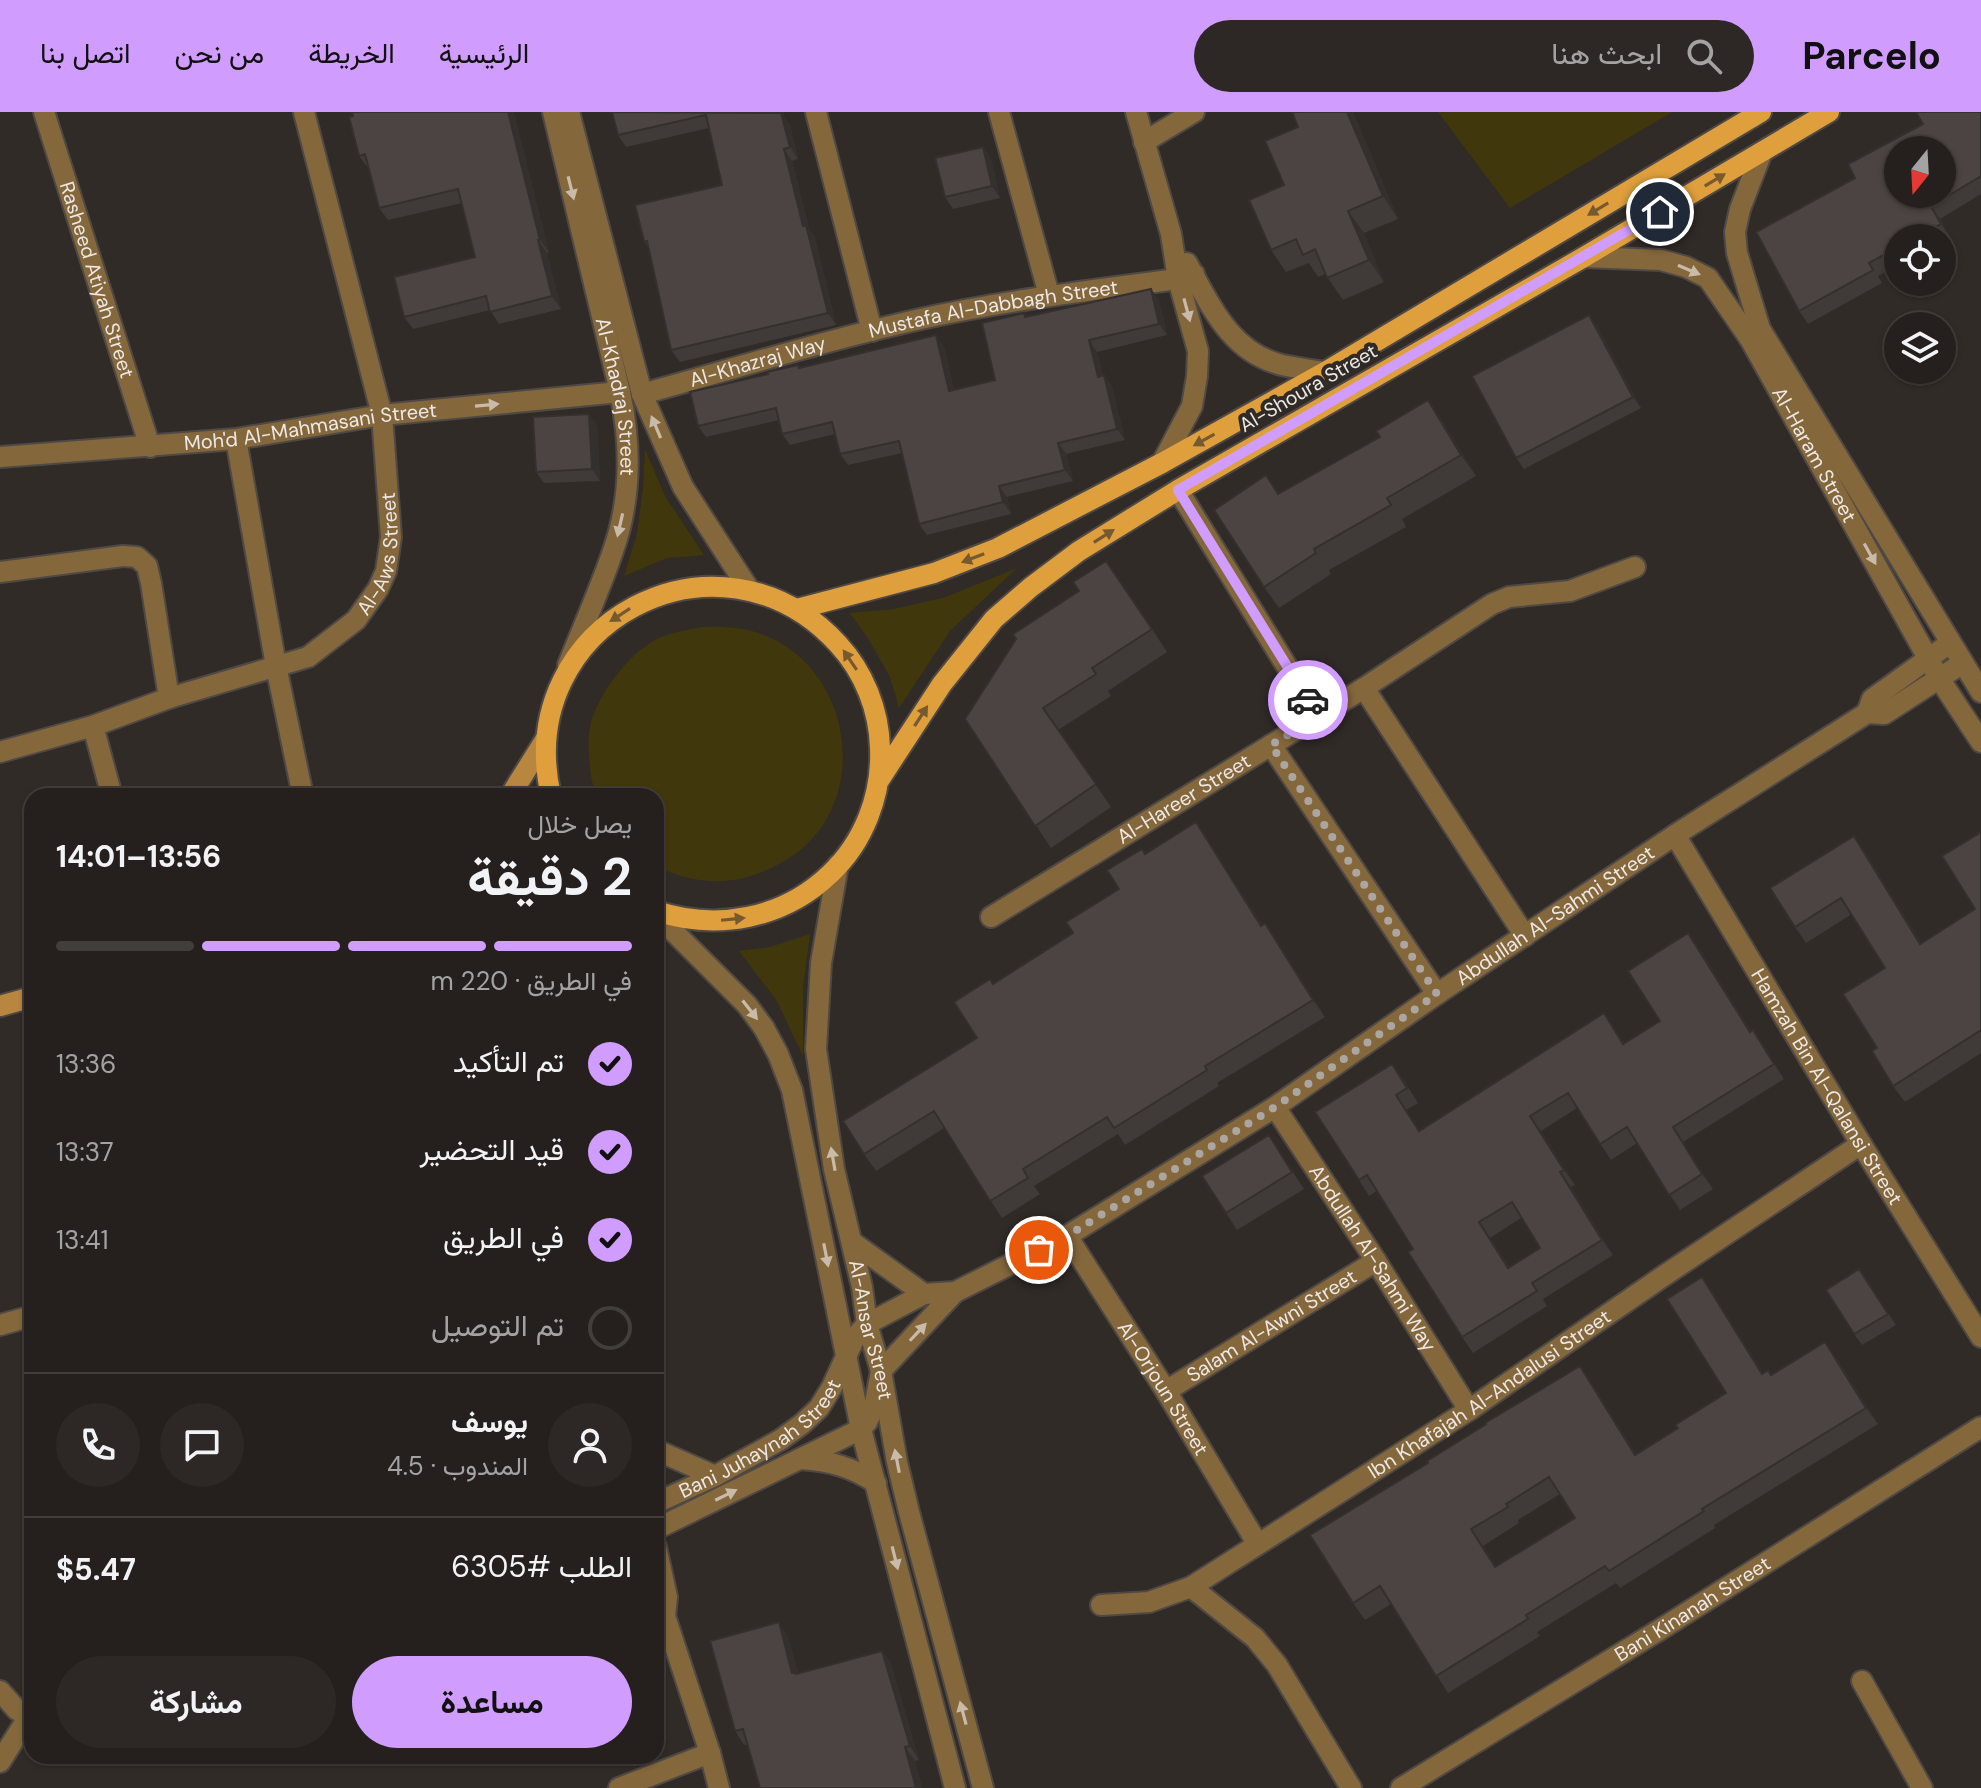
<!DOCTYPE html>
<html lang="ar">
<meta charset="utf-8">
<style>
:root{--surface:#25201d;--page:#2d2826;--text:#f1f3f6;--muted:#a3a3a4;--line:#423e3b;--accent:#d09dff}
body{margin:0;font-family:"DM Sans",Vazirmatn,sans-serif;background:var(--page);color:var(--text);direction:rtl;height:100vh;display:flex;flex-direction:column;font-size:30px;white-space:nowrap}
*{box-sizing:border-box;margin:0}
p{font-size:26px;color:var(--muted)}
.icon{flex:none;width:44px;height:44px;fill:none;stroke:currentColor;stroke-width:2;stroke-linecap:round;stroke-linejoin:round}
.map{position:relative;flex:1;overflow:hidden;direction:ltr}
.details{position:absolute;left:24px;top:676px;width:640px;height:976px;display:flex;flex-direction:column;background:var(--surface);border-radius:24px;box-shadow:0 2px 6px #0004,0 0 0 2px var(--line);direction:rtl}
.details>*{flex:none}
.needle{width:52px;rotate:198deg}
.controls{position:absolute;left:1884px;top:24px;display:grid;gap:16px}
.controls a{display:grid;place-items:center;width:72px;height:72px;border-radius:50%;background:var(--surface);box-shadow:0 2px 6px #0004,0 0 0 2px var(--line);font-size:40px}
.pin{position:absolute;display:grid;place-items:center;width:68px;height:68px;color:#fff;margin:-34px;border:4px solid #fff;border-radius:50%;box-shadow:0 2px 8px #0007}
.courier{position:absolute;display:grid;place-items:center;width:80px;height:80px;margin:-40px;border:6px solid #d09dff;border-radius:50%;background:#fff;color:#222;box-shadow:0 2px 10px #0007}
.headline em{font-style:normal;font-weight:700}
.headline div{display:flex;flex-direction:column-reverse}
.headline{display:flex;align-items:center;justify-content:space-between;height:136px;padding:0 32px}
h1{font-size:52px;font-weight:700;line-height:60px}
.bar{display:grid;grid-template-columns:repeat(4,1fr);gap:12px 8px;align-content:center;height:96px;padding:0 32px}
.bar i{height:10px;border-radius:6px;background:var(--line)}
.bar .active{background:var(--accent)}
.bar p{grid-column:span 4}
.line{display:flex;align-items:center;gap:20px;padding:0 32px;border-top:2px solid var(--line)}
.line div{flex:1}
.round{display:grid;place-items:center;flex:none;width:84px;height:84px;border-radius:42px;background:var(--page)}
ol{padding:0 32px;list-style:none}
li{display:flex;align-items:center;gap:24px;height:88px}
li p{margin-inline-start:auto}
li .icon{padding:8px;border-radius:50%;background:var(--accent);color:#111;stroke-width:4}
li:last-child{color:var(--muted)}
li i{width:44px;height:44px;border:4px solid var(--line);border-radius:50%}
.primary-button{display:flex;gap:16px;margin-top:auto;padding:16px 32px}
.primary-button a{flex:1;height:92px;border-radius:48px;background:var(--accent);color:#111;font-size:32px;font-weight:700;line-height:92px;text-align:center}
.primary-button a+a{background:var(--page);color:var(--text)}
header{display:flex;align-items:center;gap:48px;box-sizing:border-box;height:112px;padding:0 40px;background:var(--accent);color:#111}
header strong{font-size:38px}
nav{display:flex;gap:44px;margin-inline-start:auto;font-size:28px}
.search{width:560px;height:72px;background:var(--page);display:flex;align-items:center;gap:20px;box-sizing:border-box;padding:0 28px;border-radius:44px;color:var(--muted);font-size:30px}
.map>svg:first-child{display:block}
.green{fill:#41370c}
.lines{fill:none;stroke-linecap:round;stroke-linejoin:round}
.minor-casing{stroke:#4f4945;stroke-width:24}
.tertiary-casing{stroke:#4f4945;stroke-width:24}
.secondary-casing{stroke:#4f4945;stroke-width:24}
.primary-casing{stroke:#4f4945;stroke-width:24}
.minor{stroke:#85673c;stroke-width:20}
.tertiary{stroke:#85673c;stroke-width:20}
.secondary{stroke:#b8863f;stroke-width:20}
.primary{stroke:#df9f3d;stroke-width:20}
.wall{fill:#403a39;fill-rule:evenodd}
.shaded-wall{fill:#34302e}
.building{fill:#4b4442;stroke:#34302e;stroke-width:2;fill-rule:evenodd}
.oneway{fill:#775930}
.oneway2{fill:#c8bbaa}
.done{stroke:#aba6a2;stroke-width:8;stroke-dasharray:0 14.4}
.route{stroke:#d09dff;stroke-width:10}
.labels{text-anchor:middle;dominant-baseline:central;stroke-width:8;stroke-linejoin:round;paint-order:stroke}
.street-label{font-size:20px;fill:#ece8e5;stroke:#312b27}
</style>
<header>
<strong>Parcelo</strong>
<div class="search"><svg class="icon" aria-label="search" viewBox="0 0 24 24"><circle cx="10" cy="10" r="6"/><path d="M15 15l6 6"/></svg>ابحث هنا</div>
<nav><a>الرئيسية</a><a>الخريطة</a><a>من نحن</a><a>اتصل بنا</a></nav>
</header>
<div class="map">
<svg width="1981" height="1676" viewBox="0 0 1981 1676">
<rect width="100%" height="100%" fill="#312b27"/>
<path class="green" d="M1438,0h234l-162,96z
M645,337l20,47 39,59 -37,3 -43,18 13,-42 6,-46z
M1017,456l-67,63 -51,77 -9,-31 -21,-37 -19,-27 44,-4 52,-12z
M703,515c25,-1 49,1 72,13 77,39 93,156 24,211 -8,6 -18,12 -26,16 -38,20 -79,18 -117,-1v-70h-60c-7,-20 -11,-60 -3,-80 10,-27 33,-57 57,-73 15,-10 36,-13 53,-16z
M810,822l-7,54v68l-26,-55 -38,-50 31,-4z"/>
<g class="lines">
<g class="minor-casing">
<g id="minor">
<path id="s1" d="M44,0l106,335"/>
<path d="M816,0l56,219"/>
<path d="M999,0l50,183"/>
<path d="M1136,0l35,122 7,45 20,72 -1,25 -5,30 -30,57"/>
<path d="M1144,30l50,-30"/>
<path d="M1187,151c24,43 43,89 95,102 14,3 29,5 43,7"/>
<path id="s2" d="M642,282c94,-26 188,-55 283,-76 84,-18 168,-28 253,-39l16,-5"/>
<path d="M236,327l40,227 27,130"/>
<path id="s3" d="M0,345l236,-18 146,-24 238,-23"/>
<path d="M1178,378l140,227"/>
<path d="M0,460l123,-16 14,1 10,9 4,17 18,115"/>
<path d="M1364,576l161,248"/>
<path d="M1867,601l5,-14 78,-56"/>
<path d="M93,614l19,70"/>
<path d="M1271,633l166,249"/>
<path id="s4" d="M0,640l93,-26 76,-28 139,-41 48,-37 22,-31 8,-18 5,-34 -9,-122 -78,-303"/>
<path id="s5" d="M1675,723l186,309 120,193"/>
<path id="s6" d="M991,805l373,-229 128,-84 17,-7 61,-6 65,-24"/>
<path id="s7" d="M1275,995l101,154 93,149"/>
<path id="s8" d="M1067,1124l99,155 91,152"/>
<path d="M0,1213l32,-9"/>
<path id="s9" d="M1166,1279l210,-130"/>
<path d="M656,1338l59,26"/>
<path id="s10" d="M656,1391l59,-27 65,-36 22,-16 17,-16 13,-21 23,-50 12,-13 57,-30 31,-2 112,-56 208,-129 162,-113 238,-159 192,-122 17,1 79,-51"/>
<path d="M656,1417l205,-100 6,-7 8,-19 6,-32 74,-79"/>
<path d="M656,1435l11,50 -2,19 45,137 9,35"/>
<path d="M1191,1475l64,51 22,27 74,123"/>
<path id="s11" d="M1101,1493l48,-3 42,-15 278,-177 193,-133 199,-133"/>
<path d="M1862,1569l60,107"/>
<path d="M0,1579l17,19 15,6"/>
<path d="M0,1650l29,-46"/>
<path d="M619,1676l91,-35"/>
</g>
</g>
<g class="tertiary-casing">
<g id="tertiary">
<path id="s12" d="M553,0l67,280c11,52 11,108 -7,159 -13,38 -30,76 -45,114"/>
<path d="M569,0l73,282 41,93 67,104"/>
<path d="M1762,40l-22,57 -5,23 2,21 23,76 221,363"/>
<path id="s13" d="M1584,145l77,3 25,7 22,11 42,61 189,339 42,64"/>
<path id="s14" d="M838,753l-17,98 -5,86 18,120 28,118 5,37 14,47 16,91 12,50 74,276"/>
<path d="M656,802l91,91 17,23 14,26 14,36 69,339 94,359"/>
<path d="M852,1130l72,52"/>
<path d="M801,1347c29,2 51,8 75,24"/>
<path id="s15" d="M1401,1676l260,-159 320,-202"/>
</g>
</g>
<g class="secondary-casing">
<path id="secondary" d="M510,684l35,-56
M0,894l32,-9"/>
</g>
<g class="primary-casing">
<path id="primary" d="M797,497l137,-36 64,-25 164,-85 163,-91 436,-260
M878,670l64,-98 52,-65 37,-32 48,-36 99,-61 406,-233 245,-145
M551,684c-40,-173 168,-282 287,-152 26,28 41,66 42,104 2,47 -16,94 -50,126 -47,45 -113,57 -174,37"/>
</g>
<use href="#minor" class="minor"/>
<use href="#tertiary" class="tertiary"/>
<use href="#secondary" class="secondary"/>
<use href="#primary" class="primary"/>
</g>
<path class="wall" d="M612,0h171l1,4 6,9 8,34 -6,2 17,68 6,8 21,88 -156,37 -9,-12 -23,-103 -4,-6 78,-56 -13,-57 -83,19 -8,-12z
M1292,0h61l45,107 -34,14 20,49 -41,18 -18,-26 -7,3 -9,-14 -23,9 -15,-22 27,-123z
M1981,0v82l-41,25 10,18 -8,4v-3h-44v27l-20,11 4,7 -74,41 -9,-13z
M353,4l167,21 29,115 -2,1 14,56 -62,15 -9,-14 -77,19 -9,-12 71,-60 -13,-54 -74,17 -9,-12 -11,-40 -9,-12z
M983,35l8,12 9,39 -47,11 -8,-12z
M1159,188l8,35 -70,17 6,24 1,-1 8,12 13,53 -59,14 7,27 -66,16 4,17 -84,21 -8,-11 -17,-71 -54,12 -8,-11 -5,-20 -45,11 -8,-11 -3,-14 -73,17 -8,-11 100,-61 2,2 144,-20 10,43 41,-10 32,-63z
M1589,203l8,11 44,82 -117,61 -8,-11z
M1428,288l15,22 33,54 -74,43 4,8 -77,43 2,4 -52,34 -15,-21 2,-112 12,18 102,-56z
M589,302l8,12 3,55 -56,2 -8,-11z
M1122,471l45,69 -59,39 3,5 -53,34 53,77 -60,41 -86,-129z
M1196,710l66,103 14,14 49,78 -108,66 2,3 -94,59 -7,-11 -84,52 6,8 -38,24 -58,-90 -68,43 -12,-17 113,-116 16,-54 80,-51 46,-44 26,-35z
M1981,720v221l-76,49 -12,-16 -16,-38 8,-80 -33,-54 -46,29 -11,-16 70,-75 56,91 54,-34z
M1699,836l52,83 2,-1 11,16 20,33 -101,63 30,47 -33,21 -43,-67 -26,17 -34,-52 -36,23 34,54 -4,2 42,68 -70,44 4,7 -74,47 -11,-16 -49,-88 -36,-58 -8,5 -10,-16 44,-101 15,24 -12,7 13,20 185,-117 20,30 36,-22zM1521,1106l19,30 -31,19 -19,-29z
M1280,1040l24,37 -67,41 -11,-17z
M1702,1165l61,96 9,2 65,-16 41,65 -164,101 1,3 -95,60 -4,-5 -79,49 3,4 -92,57 -57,-89 -26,16 -12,-17 238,-220 45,71 42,-26 48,-35zM1560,1382l15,24 -79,49 -13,-21 36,-23 -1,-3z
M1867,1169l29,44 -34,20 -8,-11z
M788,1524l10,38 84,-23 9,13 28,96 -4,1 7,27h-162l-12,-44 -4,1 -9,-14z"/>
<path class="shaded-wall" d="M508,0h6l35,140 -9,-12z
M777,0h6l1,4 6,9 8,34 -8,-12z
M1347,0h6l45,107 -15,-23z
M983,35l8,12 9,39 -8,-12z
M784,37l8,12 17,68 6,8 21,88 -8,-12 -25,-87z
M1931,94l9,13 10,18 -9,-13z
M1348,99l16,22 20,49 -15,-22z
M538,128l9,13 14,56 -9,-13z
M1151,177l8,11 8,35 -8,-11z
M1589,203l8,11 44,82 -8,-11z
M936,223l8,12 13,55 -8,-11z
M1089,228l8,12 9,36 -8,-11z
M1104,263l8,12 13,53 -8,-11z
M1428,288l15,22 33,54 -15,-21z
M589,302l8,12 3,55 -8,-12z
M1058,331l8,11 7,27 -8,-11z
M999,374l8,11 4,17 -8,-12z
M1196,710l12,17 64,103 -11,-16z
M1854,724l11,16 66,108 -11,-16z
M1265,811l11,16 49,78 -12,-17z
M1688,821l11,15 62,99 -11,-15z
M1753,918l11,16 20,33 -10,-15z
M1530,1004l11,15 34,54 -11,-15z
M1673,1015l10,15 30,47 -11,-15z
M1560,1060l11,15 42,68 -11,-15z
M1702,1165l12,17 60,96 -12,-16z
M1825,1230l12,17 41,65 -12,-16z
M1580,1254l11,17 56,88 -12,-16z
M779,1510l9,14 12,42 -8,-5z
M882,1539l9,13 28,96 -9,-14z
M905,1635l10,14 7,27h-6z"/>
<path class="building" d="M352,0h156l32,128h-2l14,56 -62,16 -4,-16 -82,21 -10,-40 81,-20 -17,-68 -79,19 -14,-54 -6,2 -10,-39 4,-1z
M612,0l169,1 9,34 -6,2 19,77 3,-1 22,88 -157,37 -24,-109h-3l-9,-36 87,-20 -16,-70 -88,20z
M1292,0h55l36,84 -35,15 21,49 -42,18 -12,-29 -12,6 -7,-16 -25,11 -22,-50 35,-15 -19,-44 33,-14z
M1916,0h65v64l-50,30 10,18 -26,14h-17v9l-29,16 4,7 -74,41 -43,-79 99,-54 -7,-14 75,-40zM1898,38h44v44h-44z
M983,35l9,39 -47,11 -10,-39z
M1151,177l8,35 -70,16 9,37 6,-2 13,54 -59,14 7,27 -66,16 4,16 -84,22 -20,-83 -59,13 -8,-32 -50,12 -6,-26 -78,18 -8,-34 78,-18 -1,-2 31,-7 1,3 137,-33 13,56 46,-11 -13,-57 42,-10 1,4z
M1589,203l44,82 -117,61 -44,-82z
M1428,288l33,55 -74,43 4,7 -77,44 2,4 -52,34 -50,-77 52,-35 12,19 102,-57 -4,-6z
M589,302l3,55 -56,3 -3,-55z
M1106,449l46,68 -60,39 4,6 -53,34 53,76 -61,42 -70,-107 51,-80 -3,-5 66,-43 -6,-9z
M1196,710l65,104 4,-3 48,77 -108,66 2,4 -93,58 -7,-11 -84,52 5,9 -38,23 -56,-90 -70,43 -21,-33 134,-83 -23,-36 36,-23 3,5 80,-51 -7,-11 53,-33 -12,-19 35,-21 3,5z
M1981,720v198l-88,56 -21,-35 5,-3 -34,-54 42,-26 -44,-70 -46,29 -25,-39 84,-52 66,108 55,-35 -33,-53z
M1688,821l62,99 3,-2 21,34 -101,63 29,47 -33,21 -42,-68 -27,17 -32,-51 -38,23 34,54 -4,2 42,68 -70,43 5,8 -75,46 -54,-85 5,-3 -46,-74 -8,5 -44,-68 77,-48 15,24 -11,7 23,36 185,-118 19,31 37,-23 -32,-50zM1512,1090l28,46 -32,20 -29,-46z
M1269,1023l23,37 -66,41 -24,-37z
M1859,1157l29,45 -34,20 -28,-44z
M1702,1165l60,97 6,-4 3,5 54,-33 41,66 -164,101 2,2 -95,60 -4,-5 -79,49 2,4 -92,57 -56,-90 -27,17 -43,-68 118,-72 -1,-2 59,-37 -1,-1 95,-57 55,89 43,-27 -3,-3 51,-32 -59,-94zM1549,1365l26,41 -80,49 -24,-38 37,-22 -2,-3z
M779,1510l13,51h4v1l86,-23 28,95 -5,1 11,41h-156l-17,-59 -8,2 -25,-90z"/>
<defs><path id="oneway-solid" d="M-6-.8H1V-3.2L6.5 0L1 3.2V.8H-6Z" transform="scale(2)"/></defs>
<g class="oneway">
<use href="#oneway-solid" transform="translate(1715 68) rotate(-31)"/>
<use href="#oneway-solid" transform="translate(1598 97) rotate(149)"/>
<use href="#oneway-solid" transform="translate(1204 328) rotate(151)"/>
<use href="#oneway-solid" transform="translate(1104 424) rotate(-32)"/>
<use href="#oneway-solid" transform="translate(973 446) rotate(159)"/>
<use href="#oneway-solid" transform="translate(620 503) rotate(147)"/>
<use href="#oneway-solid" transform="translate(850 548) rotate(-124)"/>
<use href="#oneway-solid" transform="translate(921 604) rotate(-57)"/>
<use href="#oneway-solid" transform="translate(733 807) rotate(-6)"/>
</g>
<g class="oneway2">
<use href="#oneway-solid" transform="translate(571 76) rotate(76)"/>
<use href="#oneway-solid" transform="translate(1689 158) rotate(23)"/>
<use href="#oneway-solid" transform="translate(1187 198) rotate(75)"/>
<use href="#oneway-solid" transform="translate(487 293) rotate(-5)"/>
<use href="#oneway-solid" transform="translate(656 315) rotate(-113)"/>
<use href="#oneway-solid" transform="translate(620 413) rotate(103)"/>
<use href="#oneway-solid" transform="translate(1870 442) rotate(61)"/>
<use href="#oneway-solid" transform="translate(750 898) rotate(52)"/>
<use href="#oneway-solid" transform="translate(833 1047) rotate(-100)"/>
<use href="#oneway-solid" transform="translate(826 1143) rotate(79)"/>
<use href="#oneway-solid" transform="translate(918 1220) rotate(-47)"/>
<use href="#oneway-solid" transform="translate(897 1349) rotate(-101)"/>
<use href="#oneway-solid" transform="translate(726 1383) rotate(-26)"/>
<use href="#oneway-solid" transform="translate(895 1446) rotate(76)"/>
<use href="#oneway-solid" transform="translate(963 1601) rotate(-105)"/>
</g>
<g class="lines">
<path class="done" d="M1039,1138l28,-14 208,-129 162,-113 -166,-249 47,-28 -10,-17"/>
<path class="route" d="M1308,588l-130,-210 482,-278"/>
</g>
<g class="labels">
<g class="street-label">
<text stroke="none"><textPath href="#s1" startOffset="176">Rasheed Atiyah Street</textPath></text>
<text stroke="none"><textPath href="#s2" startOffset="362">Mustafa Al-Dabbagh Street</textPath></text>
<text stroke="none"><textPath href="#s2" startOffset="120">Al-Khazraj Way</textPath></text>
<text transform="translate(1308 276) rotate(-30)">Al-Shoura Street</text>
<text stroke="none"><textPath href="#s12" startOffset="292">Al-Khadraj Street</textPath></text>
<text stroke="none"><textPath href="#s3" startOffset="312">Moh'd Al-Mahmasani Street</textPath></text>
<text stroke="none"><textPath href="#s13" startOffset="334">Al-Haram Street</textPath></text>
<text stroke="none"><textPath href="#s4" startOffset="456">Al-Aws Street</textPath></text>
<text stroke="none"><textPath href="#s6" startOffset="226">Al-Hareer Street</textPath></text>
<text stroke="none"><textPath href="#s10" startOffset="1092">Abdullah Al-Sahmi Street</textPath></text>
<text stroke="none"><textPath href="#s5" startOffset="294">Hamzah Bin Al-Qalansi Street</textPath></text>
<text stroke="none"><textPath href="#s7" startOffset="180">Abdullah Al-Sahmi Way</textPath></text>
<text stroke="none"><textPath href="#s9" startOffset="124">Salam Al-Awni Street</textPath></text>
<text stroke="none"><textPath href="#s14" startOffset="472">Al-Ansar Street</textPath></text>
<text stroke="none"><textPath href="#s8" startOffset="180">Al-Orjoun Street</textPath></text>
<text stroke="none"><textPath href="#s11" startOffset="448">Ibn Khafajah Al-Andalusi Street</textPath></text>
<text stroke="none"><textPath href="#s10" startOffset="124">Bani Juhaynah Street</textPath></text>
<text stroke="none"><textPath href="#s15" startOffset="342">Bani Kinanah Street</textPath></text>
</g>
</g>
</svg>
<div class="controls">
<a><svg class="needle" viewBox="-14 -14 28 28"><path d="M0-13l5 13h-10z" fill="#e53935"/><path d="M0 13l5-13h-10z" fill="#a3a3a4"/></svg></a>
<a><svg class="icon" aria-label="locate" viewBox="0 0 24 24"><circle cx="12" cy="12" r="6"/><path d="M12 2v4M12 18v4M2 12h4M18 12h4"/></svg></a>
<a><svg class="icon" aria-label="layers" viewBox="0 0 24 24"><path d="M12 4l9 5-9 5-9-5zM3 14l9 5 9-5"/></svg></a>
</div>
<div class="pin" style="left:1039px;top:1138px;background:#ea580c"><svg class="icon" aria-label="bag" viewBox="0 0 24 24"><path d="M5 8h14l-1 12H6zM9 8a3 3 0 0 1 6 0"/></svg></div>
<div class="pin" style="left:1660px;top:100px;background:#1f2937"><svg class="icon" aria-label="home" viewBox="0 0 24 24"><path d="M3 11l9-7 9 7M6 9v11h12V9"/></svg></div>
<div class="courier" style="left:1308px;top:588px"><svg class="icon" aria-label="car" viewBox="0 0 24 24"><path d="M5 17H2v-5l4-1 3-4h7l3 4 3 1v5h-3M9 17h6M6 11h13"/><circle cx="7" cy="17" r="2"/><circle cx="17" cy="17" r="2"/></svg></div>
<section class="details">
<div class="headline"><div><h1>2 دقيقة</h1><p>يصل خلال</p></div><em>13:56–14:01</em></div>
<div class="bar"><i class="active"></i><i class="active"></i><i class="active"></i><i></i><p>في الطريق · 220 m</p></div>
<ol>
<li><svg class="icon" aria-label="check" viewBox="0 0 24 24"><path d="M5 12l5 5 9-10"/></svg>تم التأكيد<p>13:36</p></li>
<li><svg class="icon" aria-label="check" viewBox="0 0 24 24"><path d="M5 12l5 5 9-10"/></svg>قيد التحضير<p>13:37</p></li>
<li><svg class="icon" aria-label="check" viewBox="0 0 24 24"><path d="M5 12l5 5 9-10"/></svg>في الطريق<p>13:41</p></li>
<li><i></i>تم التوصيل</li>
</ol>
<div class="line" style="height:144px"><a class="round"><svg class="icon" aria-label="person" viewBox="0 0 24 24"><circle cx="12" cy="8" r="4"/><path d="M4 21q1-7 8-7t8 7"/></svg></a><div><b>يوسف</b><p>المندوب · 4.5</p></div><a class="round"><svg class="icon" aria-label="chat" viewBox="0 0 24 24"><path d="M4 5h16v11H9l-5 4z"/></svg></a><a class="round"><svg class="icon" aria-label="phone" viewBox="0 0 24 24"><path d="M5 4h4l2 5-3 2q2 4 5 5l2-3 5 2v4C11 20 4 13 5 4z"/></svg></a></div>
<div class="line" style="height:104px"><div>الطلب #6305</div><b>$5.47</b></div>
<div class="primary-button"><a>مساعدة</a><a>مشاركة</a></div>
</section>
</div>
